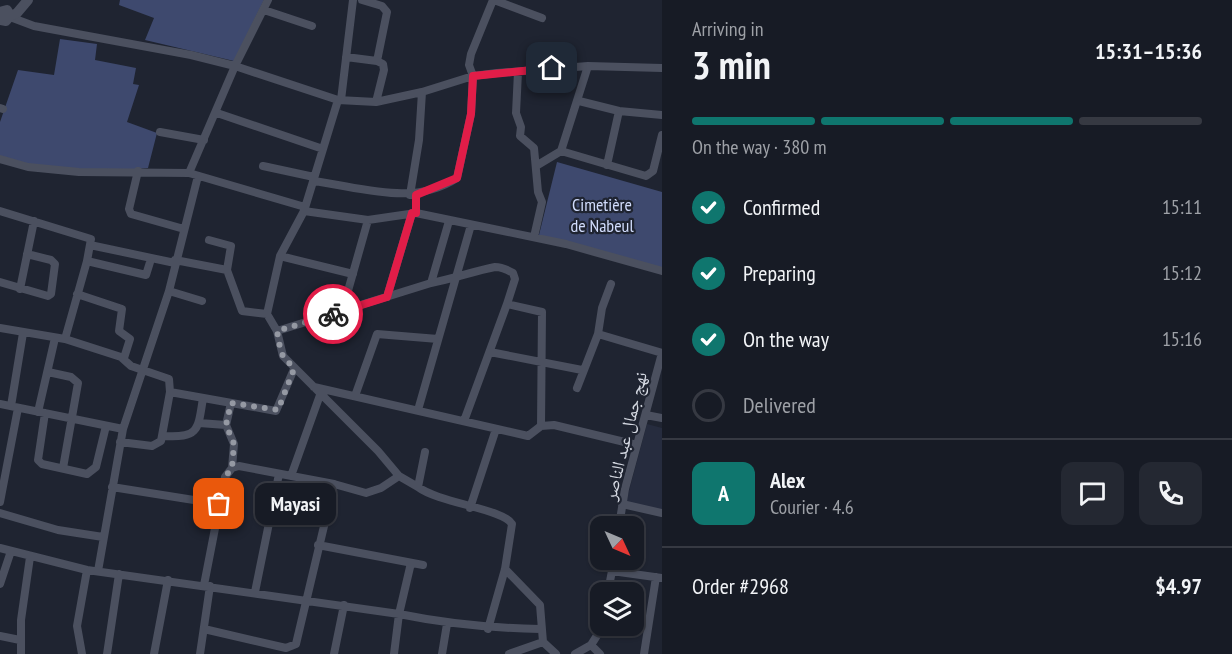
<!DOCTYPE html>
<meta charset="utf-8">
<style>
:root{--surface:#171b25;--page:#242832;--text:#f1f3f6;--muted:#9ea1a7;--line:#363942;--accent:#0f766e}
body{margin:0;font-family:"PT Sans Narrow","Noto Naskh Arabic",sans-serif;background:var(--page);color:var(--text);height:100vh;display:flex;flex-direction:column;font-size:22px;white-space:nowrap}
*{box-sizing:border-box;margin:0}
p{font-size:20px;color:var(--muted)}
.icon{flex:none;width:33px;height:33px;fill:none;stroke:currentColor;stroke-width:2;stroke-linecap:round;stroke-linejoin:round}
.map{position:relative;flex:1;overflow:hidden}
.details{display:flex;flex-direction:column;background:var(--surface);width:570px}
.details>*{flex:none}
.needle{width:39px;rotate:134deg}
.controls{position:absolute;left:590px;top:516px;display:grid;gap:12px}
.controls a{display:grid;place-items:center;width:54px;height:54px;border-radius:12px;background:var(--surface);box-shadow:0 2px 4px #0004,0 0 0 2px var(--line);font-size:30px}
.pin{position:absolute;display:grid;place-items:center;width:51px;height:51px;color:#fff;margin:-26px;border-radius:12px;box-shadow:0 3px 9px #0006}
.courier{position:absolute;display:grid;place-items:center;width:60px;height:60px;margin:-30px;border:4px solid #e11d48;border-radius:50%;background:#fff;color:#222;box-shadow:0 2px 8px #0007}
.bubble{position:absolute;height:42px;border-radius:12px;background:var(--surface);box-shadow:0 2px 4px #0004,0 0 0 2px var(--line);font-size:20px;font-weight:700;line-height:42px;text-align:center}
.summary em{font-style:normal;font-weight:700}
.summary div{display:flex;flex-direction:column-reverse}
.summary{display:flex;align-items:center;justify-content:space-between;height:102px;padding:0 30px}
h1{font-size:39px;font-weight:700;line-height:45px}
.bar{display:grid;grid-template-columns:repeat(4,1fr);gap:9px 6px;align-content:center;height:72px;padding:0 30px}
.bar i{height:8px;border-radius:4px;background:var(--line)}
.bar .selected{background:var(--accent)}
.bar p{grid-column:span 4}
.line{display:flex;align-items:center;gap:15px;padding:0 30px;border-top:2px solid var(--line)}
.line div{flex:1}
.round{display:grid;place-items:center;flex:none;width:63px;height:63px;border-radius:12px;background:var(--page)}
ol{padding:0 30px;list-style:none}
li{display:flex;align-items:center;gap:18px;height:66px}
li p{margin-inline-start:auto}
li .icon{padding:6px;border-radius:50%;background:var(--accent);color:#fff;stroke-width:4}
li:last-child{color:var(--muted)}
li i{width:33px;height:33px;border:3px solid var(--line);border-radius:50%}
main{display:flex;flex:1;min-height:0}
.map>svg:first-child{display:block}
.built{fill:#262c3e}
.green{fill:#3e496e}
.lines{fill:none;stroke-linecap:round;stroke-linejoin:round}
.street{stroke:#4b505f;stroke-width:8}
.secondary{stroke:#4b505f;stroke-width:10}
.done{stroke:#9599a3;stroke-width:6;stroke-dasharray:0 10.8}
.route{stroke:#e11d48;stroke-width:8}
.labels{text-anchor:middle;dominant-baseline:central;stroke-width:4.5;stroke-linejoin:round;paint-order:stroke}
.park-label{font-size:18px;fill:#d1dcfc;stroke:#1f2431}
.street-label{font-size:18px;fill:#d4d8e1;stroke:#1f2431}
</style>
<main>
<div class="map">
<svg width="662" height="654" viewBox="0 0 662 654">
<rect width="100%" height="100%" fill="#1f2431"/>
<path class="built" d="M647,424l15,4v84l-36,-10z"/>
<path class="green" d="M120,0h144l-30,61 -89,-21 9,-22 -35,-13z
M60,39l37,5 -2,16 41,8 -3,16 6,1 -12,37 30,11 -9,35c-50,5 -101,4 -148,-12v-34l18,-52 36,5z
M557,162l105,30v78l-123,-35z"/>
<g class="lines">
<path class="street" d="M362,0l20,6 5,6 -10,49 6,3 1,6 -8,32
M494,0l48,18
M264,10l48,16
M10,17l24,9 157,29 44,11 103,34 38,2 46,-10 51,-16 24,-3 91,-7 74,2
M346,57l31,4
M588,66l-27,85 85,25 7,-5 9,-36
M518,72l-2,41 5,14 -1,9 14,12 4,44 4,10 -8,35
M338,100l-34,111 -24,45 -13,58 10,17 6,25 95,95 21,25 19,11
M341,100l12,-100
M579,101l40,10 43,4
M0,108l3,1
M217,113l106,36
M160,132l44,8
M0,159l28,8 51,5 110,1 116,34
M607,165l12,-54
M263,166l51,11
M536,166l25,-15
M138,171l-9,38 2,5 53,15
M189,173l46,-107 33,-66
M313,181c48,6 100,26 144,-3l14,-64 2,-38 -4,-11 2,-11 22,-54
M410,195l9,-55 3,-48
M0,211l91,28 -4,22 -22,78
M304,211l64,9 48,-7 150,31 96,27
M416,213v-18
M209,240l22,6 -4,24 15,41 25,3
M90,245l85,18
M280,256l73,18
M175,260l52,10
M87,261l59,14 5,-16
M0,282l48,14 3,-2 4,-30 -4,-4 -24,-6
M431,283l18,-62
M20,289l14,-68
M169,291l33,10
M77,294l45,15 -3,22 11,8 -6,19
M387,297l25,-84
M342,312l26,-92
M0,328l65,11 56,18 10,9 38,13 1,13 -9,49 -9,5 -32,-4
M277,331l154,-48c22,-4 43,-12 64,-16 7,0 13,3 18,6l2,6 -8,25 35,8 -1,114
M598,334l64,19
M490,352l92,18
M48,372l23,5 7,6 -15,85
M314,387l214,49 13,-10 13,-1 83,20
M577,388l21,-54 4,-26 9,-24
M170,392l106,19 18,-42
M355,396l22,-62 61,5
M231,403l-5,22 8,19 -2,24
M0,404l123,25
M11,406l12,-73
M418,410l53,-185
M38,412l17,-74
M45,413l-7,47 4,4 45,10 9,-7 10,-41
M646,415l16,3
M464,421l43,-117
M199,423l27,2
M164,436c35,2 34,-6 39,-38
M425,452l-7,35c21,16 86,22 94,37l-7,45 -17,60
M291,476l29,-81
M112,487l107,17
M0,502l18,-94
M622,504l40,9
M470,508l26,-79
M0,513l58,17 45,7
M619,526l6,-37 37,-136
M318,545l105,20
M0,548l87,22 312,44c49,10 91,14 141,15
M505,569l35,36 3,37 13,12
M98,571l25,-142 46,-138 29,-115
M612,571l50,7
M0,584l11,-33
M204,585l21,-108 7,-9 7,-2 95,18 32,9 15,-5 18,-12
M255,592l24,-118
M608,592l6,-32
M204,629l82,19 10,-4 38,-160
M0,636l20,4
M591,645l9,9
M21,654v-34l9,-63
M82,654l-5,-28 10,-56
M107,654l12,-80
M154,654l14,-74
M200,654l10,-68
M334,654l10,-49
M394,654l5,-40 12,-51
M442,654l5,-30
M509,654l34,-12
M575,654l16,-9 12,-19
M644,654l12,-77"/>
<path class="secondary" d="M0,12l7,-2 3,6 -4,5 -6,-1
M10,16l7,-3 11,-13"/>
</g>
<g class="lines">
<path class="done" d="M219,504l6,-27 7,-9 2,-24 -8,-19 5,-22 47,7 16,-41 -13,-16 -4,-22 56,-17"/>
<path class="route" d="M333,314l54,-17 25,-84h4v-18l41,-17 14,-64 2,-38 79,-8"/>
</g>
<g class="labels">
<g class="park-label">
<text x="602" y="204">Cimetière<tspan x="602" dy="21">de Nabeul</tspan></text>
</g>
<g class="street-label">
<text transform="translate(625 436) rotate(-76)">نهج جمال عبد الناصر</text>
</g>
</g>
</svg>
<div class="controls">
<a><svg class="needle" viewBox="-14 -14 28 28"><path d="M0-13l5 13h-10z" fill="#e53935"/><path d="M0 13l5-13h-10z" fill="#9ea1a7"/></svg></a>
<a><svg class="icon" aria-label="layers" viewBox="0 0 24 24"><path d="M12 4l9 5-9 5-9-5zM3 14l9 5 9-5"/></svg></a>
</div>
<div class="pin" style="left:219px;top:504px;background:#ea580c"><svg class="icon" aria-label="bag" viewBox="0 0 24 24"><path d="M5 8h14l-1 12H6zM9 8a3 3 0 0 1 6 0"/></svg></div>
<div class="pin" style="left:552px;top:68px;background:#1f2937"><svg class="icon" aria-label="home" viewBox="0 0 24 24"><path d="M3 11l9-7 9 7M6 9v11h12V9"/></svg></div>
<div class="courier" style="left:333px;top:314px"><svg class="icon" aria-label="bike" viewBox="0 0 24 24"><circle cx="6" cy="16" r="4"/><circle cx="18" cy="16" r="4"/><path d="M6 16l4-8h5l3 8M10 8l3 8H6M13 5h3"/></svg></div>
<div class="bubble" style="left:255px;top:483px;width:81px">Mayasi</div>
</div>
<section class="details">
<div class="summary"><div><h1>3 min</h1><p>Arriving in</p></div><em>15:31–15:36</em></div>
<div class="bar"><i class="selected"></i><i class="selected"></i><i class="selected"></i><i></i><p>On the way · 380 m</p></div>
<ol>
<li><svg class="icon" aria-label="check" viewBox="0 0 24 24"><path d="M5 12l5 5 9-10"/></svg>Confirmed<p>15:11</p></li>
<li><svg class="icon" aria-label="check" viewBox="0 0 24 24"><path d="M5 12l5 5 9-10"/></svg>Preparing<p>15:12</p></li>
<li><svg class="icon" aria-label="check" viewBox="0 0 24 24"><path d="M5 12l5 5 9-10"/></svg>On the way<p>15:16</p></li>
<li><i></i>Delivered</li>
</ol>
<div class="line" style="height:108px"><b class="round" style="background:var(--accent);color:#fff">A</b><div><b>Alex</b><p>Courier · 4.6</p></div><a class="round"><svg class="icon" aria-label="chat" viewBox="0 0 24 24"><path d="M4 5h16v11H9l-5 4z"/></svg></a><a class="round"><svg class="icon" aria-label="phone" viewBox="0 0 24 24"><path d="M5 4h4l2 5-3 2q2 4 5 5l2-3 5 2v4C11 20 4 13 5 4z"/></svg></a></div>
<div class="line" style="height:78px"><div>Order #2968</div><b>$4.97</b></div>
</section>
</main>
